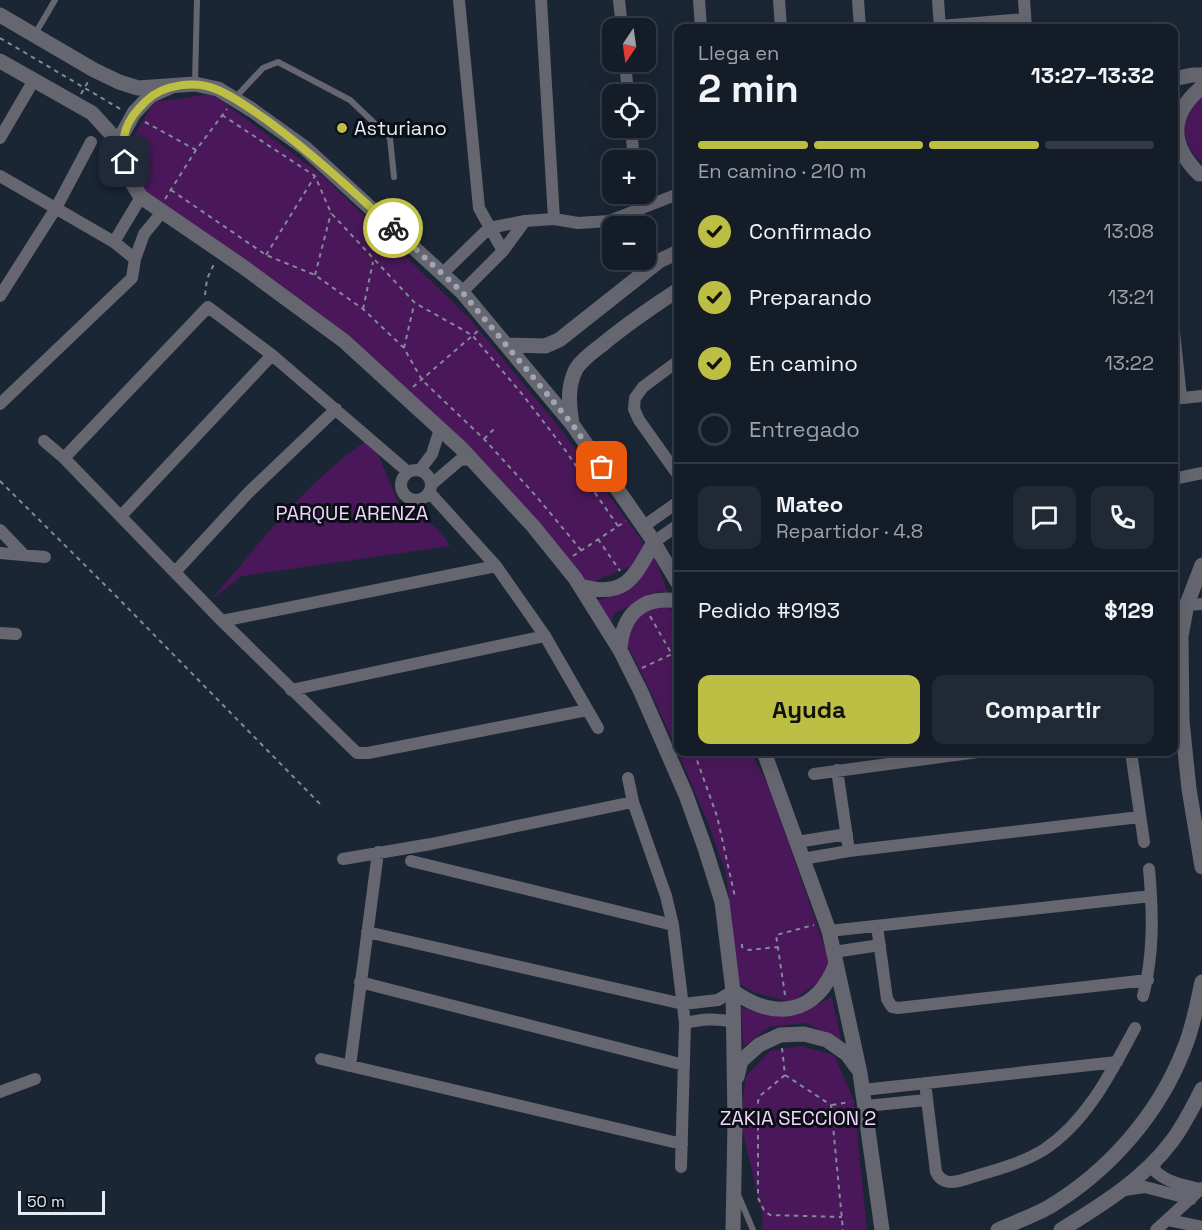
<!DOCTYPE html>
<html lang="es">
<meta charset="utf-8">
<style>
:root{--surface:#141c28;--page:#212934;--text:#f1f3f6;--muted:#9da1a8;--line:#333a45;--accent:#bcbf44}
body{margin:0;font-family:"Space Grotesk",sans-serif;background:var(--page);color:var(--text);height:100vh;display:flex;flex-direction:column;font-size:22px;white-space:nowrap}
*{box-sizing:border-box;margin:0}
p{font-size:20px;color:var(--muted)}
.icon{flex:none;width:33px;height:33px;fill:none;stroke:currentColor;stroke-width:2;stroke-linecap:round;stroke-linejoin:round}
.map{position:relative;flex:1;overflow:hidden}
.drawer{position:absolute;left:674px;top:24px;width:504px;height:732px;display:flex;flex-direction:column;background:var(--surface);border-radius:12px;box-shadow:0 6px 24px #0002,0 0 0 2px var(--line)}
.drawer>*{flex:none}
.needle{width:39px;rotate:193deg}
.controls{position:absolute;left:602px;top:18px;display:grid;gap:12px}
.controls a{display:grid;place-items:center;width:54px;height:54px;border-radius:12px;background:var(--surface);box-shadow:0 6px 24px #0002,0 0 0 2px var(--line);font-size:30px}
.scale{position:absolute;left:18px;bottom:15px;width:87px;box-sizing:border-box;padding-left:6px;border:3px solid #e3ebf5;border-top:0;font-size:16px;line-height:21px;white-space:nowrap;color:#e3ebf5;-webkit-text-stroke:4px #0a0f16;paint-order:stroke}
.pin{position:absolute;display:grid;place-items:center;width:51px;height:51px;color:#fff;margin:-26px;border-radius:12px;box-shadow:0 3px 9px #0006}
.courier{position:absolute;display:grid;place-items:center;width:60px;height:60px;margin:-30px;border:4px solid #bcbf44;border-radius:50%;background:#fff;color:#222;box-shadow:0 2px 8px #0007}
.headline em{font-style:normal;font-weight:800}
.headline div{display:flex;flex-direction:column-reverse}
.headline{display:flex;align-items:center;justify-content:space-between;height:102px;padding:0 24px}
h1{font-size:39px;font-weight:800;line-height:45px}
.bar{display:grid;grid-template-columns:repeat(4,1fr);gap:9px 6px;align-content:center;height:72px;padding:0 24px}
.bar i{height:8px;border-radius:4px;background:var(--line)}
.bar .active{background:var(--accent)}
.bar p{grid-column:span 4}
.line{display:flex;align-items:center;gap:15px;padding:0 24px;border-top:2px solid var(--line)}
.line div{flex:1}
.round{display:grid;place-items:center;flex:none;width:63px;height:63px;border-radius:12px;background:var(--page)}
ol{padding:0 24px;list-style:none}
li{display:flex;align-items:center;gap:18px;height:66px}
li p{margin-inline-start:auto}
li .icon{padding:6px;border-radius:50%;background:var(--accent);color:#111;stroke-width:4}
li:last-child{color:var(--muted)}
li i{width:33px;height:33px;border:3px solid var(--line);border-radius:50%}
.primary-button{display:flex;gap:12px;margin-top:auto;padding:12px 24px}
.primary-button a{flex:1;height:69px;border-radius:12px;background:var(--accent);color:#111;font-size:24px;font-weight:800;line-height:69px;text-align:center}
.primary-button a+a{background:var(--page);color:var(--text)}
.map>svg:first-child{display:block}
.green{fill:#4a185a}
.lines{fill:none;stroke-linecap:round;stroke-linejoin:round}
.path{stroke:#818a97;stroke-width:2;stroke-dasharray:4.5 4.5;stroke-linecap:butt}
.service{stroke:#666670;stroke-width:6}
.minor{stroke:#666670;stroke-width:12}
.tertiary{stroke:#666670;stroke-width:15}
.done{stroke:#9da6b2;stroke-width:6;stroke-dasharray:0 10.8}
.route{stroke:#bcbf44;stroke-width:8}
.poi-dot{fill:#bcbf44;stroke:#0a0f16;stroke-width:2}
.labels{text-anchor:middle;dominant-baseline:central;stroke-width:6;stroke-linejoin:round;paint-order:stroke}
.poi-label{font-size:20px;fill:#e3ebf5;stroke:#0a0f16;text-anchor:start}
.park-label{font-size:20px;fill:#f0d4fb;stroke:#0a0f16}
</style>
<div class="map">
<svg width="1202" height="1230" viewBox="0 0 1202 1230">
<rect width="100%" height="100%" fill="#1b2635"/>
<path class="green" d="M1202,93v69c-16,-11 -23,-36 -13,-54 4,-5 9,-10 13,-15z
M212,94l111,82 147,143 90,109 82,113 2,13 -7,10 -50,20 -242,-251 -199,-138 -16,-53 24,-40z
M368,440l6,5 26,62c21,9 39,18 50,39l-208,30 -30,23c48,-56 94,-118 156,-159z
M651,547l17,46 -8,-2 -45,22 -5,10 -18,-21c34,-10 54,-18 59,-55z
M663,605l15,8v139h73l19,37 60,174 -8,16 -30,23 -36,-9 -17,-9 -13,-111 -18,-50 -35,-82 -27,-59 -21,-41 10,-24z
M832,997l9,43 -35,-17 -37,4 -26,20 -2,-40c40,14 55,10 91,-10z
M801,1046l33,9 20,46 13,129h-105l1,-13 -23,-97 6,-44 24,-25z"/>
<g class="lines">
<path class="path" d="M0,38l122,72
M81,94l8,-14
M222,115l93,61 16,37 84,90 57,32 50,59 41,53 55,79
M145,122l51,28
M171,190l95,65 49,20 48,34 41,39 18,32 62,59 52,57 45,54
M165,199l31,-49 31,-41
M266,255l49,-79
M315,275l16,-62
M205,295l2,-16 7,-15
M363,309l10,-47
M404,348l10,-43
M413,387l66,-57
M484,439l10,-10
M0,481l116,115 206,210
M598,539l22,32
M573,556l53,-35
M650,616l28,49
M642,668l30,-14
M678,703v14
M694,752l23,64 18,81
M742,944v3l7,3 29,-3
M785,995l-9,-60 38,-10
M782,1048l3,27
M785,1075l-24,20 -3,6v97l6,12 6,5 72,2
M785,1075l46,30 12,125
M832,1105l18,-3"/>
<path class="service" d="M35,34l20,-34
M195,83l2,-83
M234,99l29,-31 15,-6 72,38 40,38 4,39
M739,1197l14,33"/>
<path class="minor" d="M459,0l20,208 24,43
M541,0l13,219
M619,0l3,28
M699,0l2,28
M779,0l2,28
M858,0l2,28
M938,0l2,28
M1024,0l2,28
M940,26l85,-7
M625,62l3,32
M631,128l3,32
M0,138l34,-58
M0,176l114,66 21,17
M637,194l1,16
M114,242l27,-45
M443,273l46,-45 36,-7 29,-2 24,4 31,-2 69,-27
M462,292l41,-41 22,-30
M0,296l56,-88 35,-66
M1173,322l8,76
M678,361l-35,26 -8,11 -1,11 5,11 39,55
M1173,399l29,-3
M0,404l132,-126 3,-19 9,-25 19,-23
M44,441l20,17 158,163 135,132h11l219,-43
M64,458l144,-151 64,48 136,117
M401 485a15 15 0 1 1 30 0a15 15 0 1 1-30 0Z
M420,470l12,-16 8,-25
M1173,479l29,-6
M432,484l28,-24 11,-1
M430,493l66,73 49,70 53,92
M121,516l151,-161
M644,526l34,-24
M0,530l24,25
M654,542l24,-17
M0,553l45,4
M175,572l73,-79 88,-84
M1173,606l29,-2
M222,621l274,-55
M0,633l16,1
M291,690l254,-54
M1131,752l13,90
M837,770l12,81
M814,774l164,-22
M628,778l5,24 33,94 7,29 12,98 -4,144
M797,842l50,-8
M343,859l88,-15 202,-42
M802,859l47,-8 291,-34
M411,861l262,64
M877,926l10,73 5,8 6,1 250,-28
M829,931l322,-35
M367,932l316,72 35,-4 15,-9
M834,952l46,-7
M360,982l324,83
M1143,996c11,-42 10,-84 6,-127
M685,1023c18,-4 31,-5 49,-1
M321,1059l361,85
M350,1066l28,-214
M925,1083l11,89c7,15 22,10 36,5 24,-7 51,-14 73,-28 43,-29 66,-77 90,-121
M863,1090l254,-28
M0,1092l35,-13
M866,1106l60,-6
M1154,1161l1,10c13,12 28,14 45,18
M1124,1190l21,-3 46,12
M1168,1220l34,7
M1156,1230l46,-42"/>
<path class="tertiary" d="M0,15l94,55 25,12 19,6 57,-4 23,5 34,21 53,38 157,144 110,132 78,112 28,47
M0,61l92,52 30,33
M1173,79l19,-4h10
M172,86l-22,10 -16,17 -11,20 -1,13 6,31 13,20 101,69 102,75 117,107 72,78 42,52 45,72 21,42 45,103 19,53 17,54 11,89 2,131 -2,108
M1199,174c-30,-30 -30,-60 3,-87
M507,345l38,1 14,-6 100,-79 19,-9
M572,424c-3,-19 -5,-37 4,-55 6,-10 18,-18 27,-25 24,-20 49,-37 75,-54
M1202,565l-15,39 -6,32 1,85 7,68 13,78
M580,586c46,13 54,-9 74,-44
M620,650c2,-35 22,-55 58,-49
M764,752l65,179 31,142 22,157
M733,991c42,30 83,24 103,-27
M737,1077l4,-16 18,-16 21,-10 24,-1 23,6 20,14 10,14
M998,1230c17,-8 35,-14 51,-23 60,-36 110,-93 135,-158 9,-21 13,-45 18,-67
M1061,1230c39,-24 83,-51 111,-89 12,-16 21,-34 30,-52"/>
</g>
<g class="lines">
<path class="done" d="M393,228l69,64 110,132 30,43"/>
<path class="route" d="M125,162c-5,-27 1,-42 21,-61 17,-17 50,-21 72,-11 19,8 37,22 54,34 43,32 82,68 121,104"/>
</g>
<circle class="poi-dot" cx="342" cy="128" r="6"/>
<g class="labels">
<g class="poi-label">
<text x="354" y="128">Asturiano</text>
</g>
<g class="park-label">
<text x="352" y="513">PARQUE ARENZA</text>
<text x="798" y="1118">ZAKIA SECCION 2</text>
</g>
</g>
</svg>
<div class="controls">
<a><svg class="needle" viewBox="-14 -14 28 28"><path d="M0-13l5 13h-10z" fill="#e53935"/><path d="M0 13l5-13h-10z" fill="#9da1a8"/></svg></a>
<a><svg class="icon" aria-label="locate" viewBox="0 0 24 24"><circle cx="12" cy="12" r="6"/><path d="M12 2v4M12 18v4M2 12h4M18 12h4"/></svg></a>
<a>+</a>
<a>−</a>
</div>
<div class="scale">50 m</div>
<div class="pin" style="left:602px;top:467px;background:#ea580c"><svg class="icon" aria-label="bag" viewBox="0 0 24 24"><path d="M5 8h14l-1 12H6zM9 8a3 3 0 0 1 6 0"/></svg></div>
<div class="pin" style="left:125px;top:162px;background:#1f2937"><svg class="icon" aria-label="home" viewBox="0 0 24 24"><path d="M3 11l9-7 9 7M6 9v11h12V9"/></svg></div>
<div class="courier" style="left:393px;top:228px"><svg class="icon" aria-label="bike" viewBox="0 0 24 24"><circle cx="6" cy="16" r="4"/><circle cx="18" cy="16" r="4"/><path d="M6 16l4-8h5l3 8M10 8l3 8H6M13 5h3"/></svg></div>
<section class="drawer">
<div class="headline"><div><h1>2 min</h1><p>Llega en</p></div><em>13:27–13:32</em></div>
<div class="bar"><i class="active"></i><i class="active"></i><i class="active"></i><i></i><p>En camino · 210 m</p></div>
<ol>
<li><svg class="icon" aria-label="check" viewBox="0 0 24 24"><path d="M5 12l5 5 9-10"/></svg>Confirmado<p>13:08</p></li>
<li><svg class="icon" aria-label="check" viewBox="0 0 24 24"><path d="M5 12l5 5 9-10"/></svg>Preparando<p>13:21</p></li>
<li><svg class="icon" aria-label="check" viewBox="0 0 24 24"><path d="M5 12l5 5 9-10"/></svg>En camino<p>13:22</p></li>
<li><i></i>Entregado</li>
</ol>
<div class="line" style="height:108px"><a class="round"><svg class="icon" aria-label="person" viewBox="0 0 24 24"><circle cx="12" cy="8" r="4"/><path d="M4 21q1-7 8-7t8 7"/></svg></a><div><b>Mateo</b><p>Repartidor · 4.8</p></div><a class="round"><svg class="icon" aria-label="chat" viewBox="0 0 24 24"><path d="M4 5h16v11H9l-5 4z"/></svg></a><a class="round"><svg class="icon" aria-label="phone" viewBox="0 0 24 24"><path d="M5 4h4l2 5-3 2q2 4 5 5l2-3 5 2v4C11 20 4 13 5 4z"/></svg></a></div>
<div class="line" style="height:78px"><div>Pedido #9193</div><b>$129</b></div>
<div class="primary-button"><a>Ayuda</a><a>Compartir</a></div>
</section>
</div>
